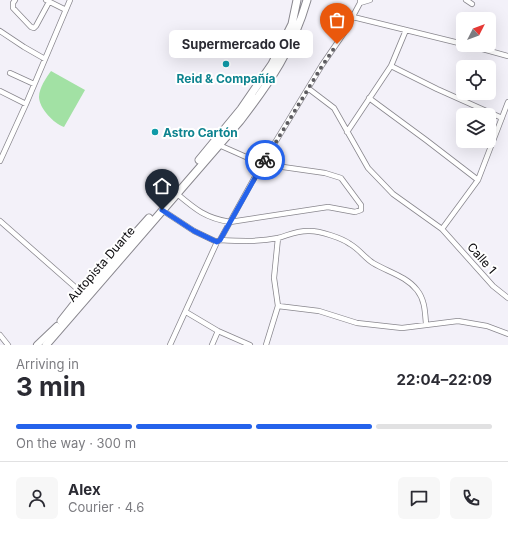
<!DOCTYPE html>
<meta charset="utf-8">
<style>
:root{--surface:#fff;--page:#f7f7f7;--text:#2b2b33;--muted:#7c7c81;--line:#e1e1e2;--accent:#2563eb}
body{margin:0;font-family:Inter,sans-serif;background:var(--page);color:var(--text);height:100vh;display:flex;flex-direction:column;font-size:15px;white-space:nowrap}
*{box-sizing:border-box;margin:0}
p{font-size:13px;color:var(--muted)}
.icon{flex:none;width:22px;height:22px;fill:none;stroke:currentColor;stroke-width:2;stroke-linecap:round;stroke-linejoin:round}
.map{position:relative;height:345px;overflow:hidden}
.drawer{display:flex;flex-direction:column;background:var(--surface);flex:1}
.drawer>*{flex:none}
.needle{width:26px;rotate:48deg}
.buttons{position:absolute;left:456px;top:12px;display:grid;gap:8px}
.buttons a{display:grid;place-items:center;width:40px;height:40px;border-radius:6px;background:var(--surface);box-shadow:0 4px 16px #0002;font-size:20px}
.pin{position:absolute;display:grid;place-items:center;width:34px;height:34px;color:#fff;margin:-41px -17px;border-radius:50% 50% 50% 0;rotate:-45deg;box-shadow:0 0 4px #0007}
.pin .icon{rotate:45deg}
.courier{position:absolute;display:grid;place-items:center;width:40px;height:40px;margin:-20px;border:3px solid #2563eb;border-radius:50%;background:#fff;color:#222;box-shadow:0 1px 5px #0007}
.bubble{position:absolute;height:28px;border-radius:6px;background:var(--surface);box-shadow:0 4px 16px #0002;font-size:13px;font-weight:700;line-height:28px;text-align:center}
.head em{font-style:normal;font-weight:700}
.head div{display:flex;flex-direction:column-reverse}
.head{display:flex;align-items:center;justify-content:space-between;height:68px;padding:0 16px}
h1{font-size:26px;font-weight:700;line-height:30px}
.bar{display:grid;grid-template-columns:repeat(4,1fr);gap:6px 4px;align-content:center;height:48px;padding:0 16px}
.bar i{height:5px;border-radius:3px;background:var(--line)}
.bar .active{background:var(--accent)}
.bar p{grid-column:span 4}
.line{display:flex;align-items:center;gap:10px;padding:0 16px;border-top:1px solid var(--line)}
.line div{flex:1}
.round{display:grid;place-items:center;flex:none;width:42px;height:42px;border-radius:6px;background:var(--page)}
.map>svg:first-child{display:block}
.green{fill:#a2e1a4}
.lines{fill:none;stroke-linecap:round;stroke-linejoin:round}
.minor-casing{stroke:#89878e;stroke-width:6}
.major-casing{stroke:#89878e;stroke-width:8}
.highway-casing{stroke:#89878e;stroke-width:9}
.minor{stroke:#fff;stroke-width:4.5}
.major{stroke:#fff;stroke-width:6}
.highway{stroke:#fff;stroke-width:7}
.done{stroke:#5d5c60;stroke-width:4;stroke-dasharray:0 7.2}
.route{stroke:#2563eb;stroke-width:5}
.culture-dot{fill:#0f9aa8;stroke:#fff;stroke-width:1.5}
.labels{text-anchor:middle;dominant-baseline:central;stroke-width:4;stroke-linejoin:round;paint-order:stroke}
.culture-label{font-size:12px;font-weight:bold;fill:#0d838f;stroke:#fff}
.street-label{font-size:12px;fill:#0c0b0e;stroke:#fff}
</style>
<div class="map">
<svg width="508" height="345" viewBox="0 0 508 345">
<rect width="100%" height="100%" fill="#f3f1f9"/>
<path class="green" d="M51,71l34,19 -21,37c-10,-3 -25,-19 -25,-30 0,-9 7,-19 12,-26z"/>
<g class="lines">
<g class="minor-casing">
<path id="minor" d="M15,0l-2,3v5l18,19 3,1 2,-2 13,-24
M46,0l20,10
M466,0l6,4
M360,3l10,-3
M353,17l110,27
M0,31l24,16 21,12
M468,45l40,11
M391,66l46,23 65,29
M10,73l24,11
M309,89l25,19 34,60 25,26 49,35 51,57 15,12
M0,91l26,13
M369,98l57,42 52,40
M347,132l44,-66 15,-36
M0,161l26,-57 44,-104
M176,193c19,16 29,25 54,29l98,-15 27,5 6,-2v-5l-20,-27 -16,-5 -63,-9 -43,-19
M162,210l32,21 23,11
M0,221l83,73
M442,229l36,-49 30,-78
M220,240c19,1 39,2 58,-2 11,-3 20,-8 32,-7 10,0 32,7 40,13 9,5 15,14 23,19 15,9 33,13 44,27 8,10 8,22 9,34
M278,306l41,5 38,12 45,5 56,-7 29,5 21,8
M186,312l32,19 32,14
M0,335l8,10
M170,345l47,-103 3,-2 42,-76 60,-99 22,-32 16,-30v-3
M212,345l6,-14
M266,345l12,-39 -4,-28 4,-40"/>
</g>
<g class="major-casing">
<path id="major" d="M37,345l20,-19"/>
</g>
<g class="highway-casing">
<path id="highway" d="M199,160l42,-51 31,-45 20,-40 5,-24
M61,321l30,-38 58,-65
M46,345l194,-224c30,-39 53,-72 67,-121"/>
</g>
<use href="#minor" class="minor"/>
<use href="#major" class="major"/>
<use href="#highway" class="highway"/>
</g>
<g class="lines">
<path class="done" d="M265,160l57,-94 15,-22"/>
<path class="route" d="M162,210l32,21 23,11 3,-2 45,-80"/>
</g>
<g class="culture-dot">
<circle cx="226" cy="64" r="4"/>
<circle cx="155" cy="132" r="4"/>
</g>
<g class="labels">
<g class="culture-label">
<text x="226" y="78">Reid &amp; Compañía</text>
<text x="163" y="132" text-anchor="start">Astro Cartón</text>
</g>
<g class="street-label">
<text transform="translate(482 258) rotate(49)">Calle 1</text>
<text transform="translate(101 264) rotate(-49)">Autopista Duarte</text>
</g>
</g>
</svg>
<div class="buttons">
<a><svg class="needle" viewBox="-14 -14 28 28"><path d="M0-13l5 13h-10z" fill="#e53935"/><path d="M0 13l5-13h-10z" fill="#7c7c81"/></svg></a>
<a><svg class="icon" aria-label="locate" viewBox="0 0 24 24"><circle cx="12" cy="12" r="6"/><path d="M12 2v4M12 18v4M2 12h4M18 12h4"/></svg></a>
<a><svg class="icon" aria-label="layers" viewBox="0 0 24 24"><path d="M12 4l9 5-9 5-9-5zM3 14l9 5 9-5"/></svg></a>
</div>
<div class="pin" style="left:337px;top:44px;background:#ea580c"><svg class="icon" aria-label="bag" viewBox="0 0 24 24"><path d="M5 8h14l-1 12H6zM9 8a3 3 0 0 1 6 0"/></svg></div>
<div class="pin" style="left:162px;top:210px;background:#1f2937"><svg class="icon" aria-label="home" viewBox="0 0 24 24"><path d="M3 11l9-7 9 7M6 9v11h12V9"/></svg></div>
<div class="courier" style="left:265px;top:160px"><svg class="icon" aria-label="bike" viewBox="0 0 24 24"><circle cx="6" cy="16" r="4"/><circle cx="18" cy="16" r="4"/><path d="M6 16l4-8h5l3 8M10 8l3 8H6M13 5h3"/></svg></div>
<div class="bubble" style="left:169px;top:30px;width:144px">Supermercado Ole</div>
</div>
<section class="drawer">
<div class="head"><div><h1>3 min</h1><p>Arriving in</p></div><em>22:04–22:09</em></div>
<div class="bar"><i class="active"></i><i class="active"></i><i class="active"></i><i></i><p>On the way · 300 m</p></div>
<div class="line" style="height:72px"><a class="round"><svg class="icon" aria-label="person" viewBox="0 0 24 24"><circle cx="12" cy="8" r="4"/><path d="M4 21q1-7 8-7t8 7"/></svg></a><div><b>Alex</b><p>Courier · 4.6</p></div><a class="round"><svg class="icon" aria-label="chat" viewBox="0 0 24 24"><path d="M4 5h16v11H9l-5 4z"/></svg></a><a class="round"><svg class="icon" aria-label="phone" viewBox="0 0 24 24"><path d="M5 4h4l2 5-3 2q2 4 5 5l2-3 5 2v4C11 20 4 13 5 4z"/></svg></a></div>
</section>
